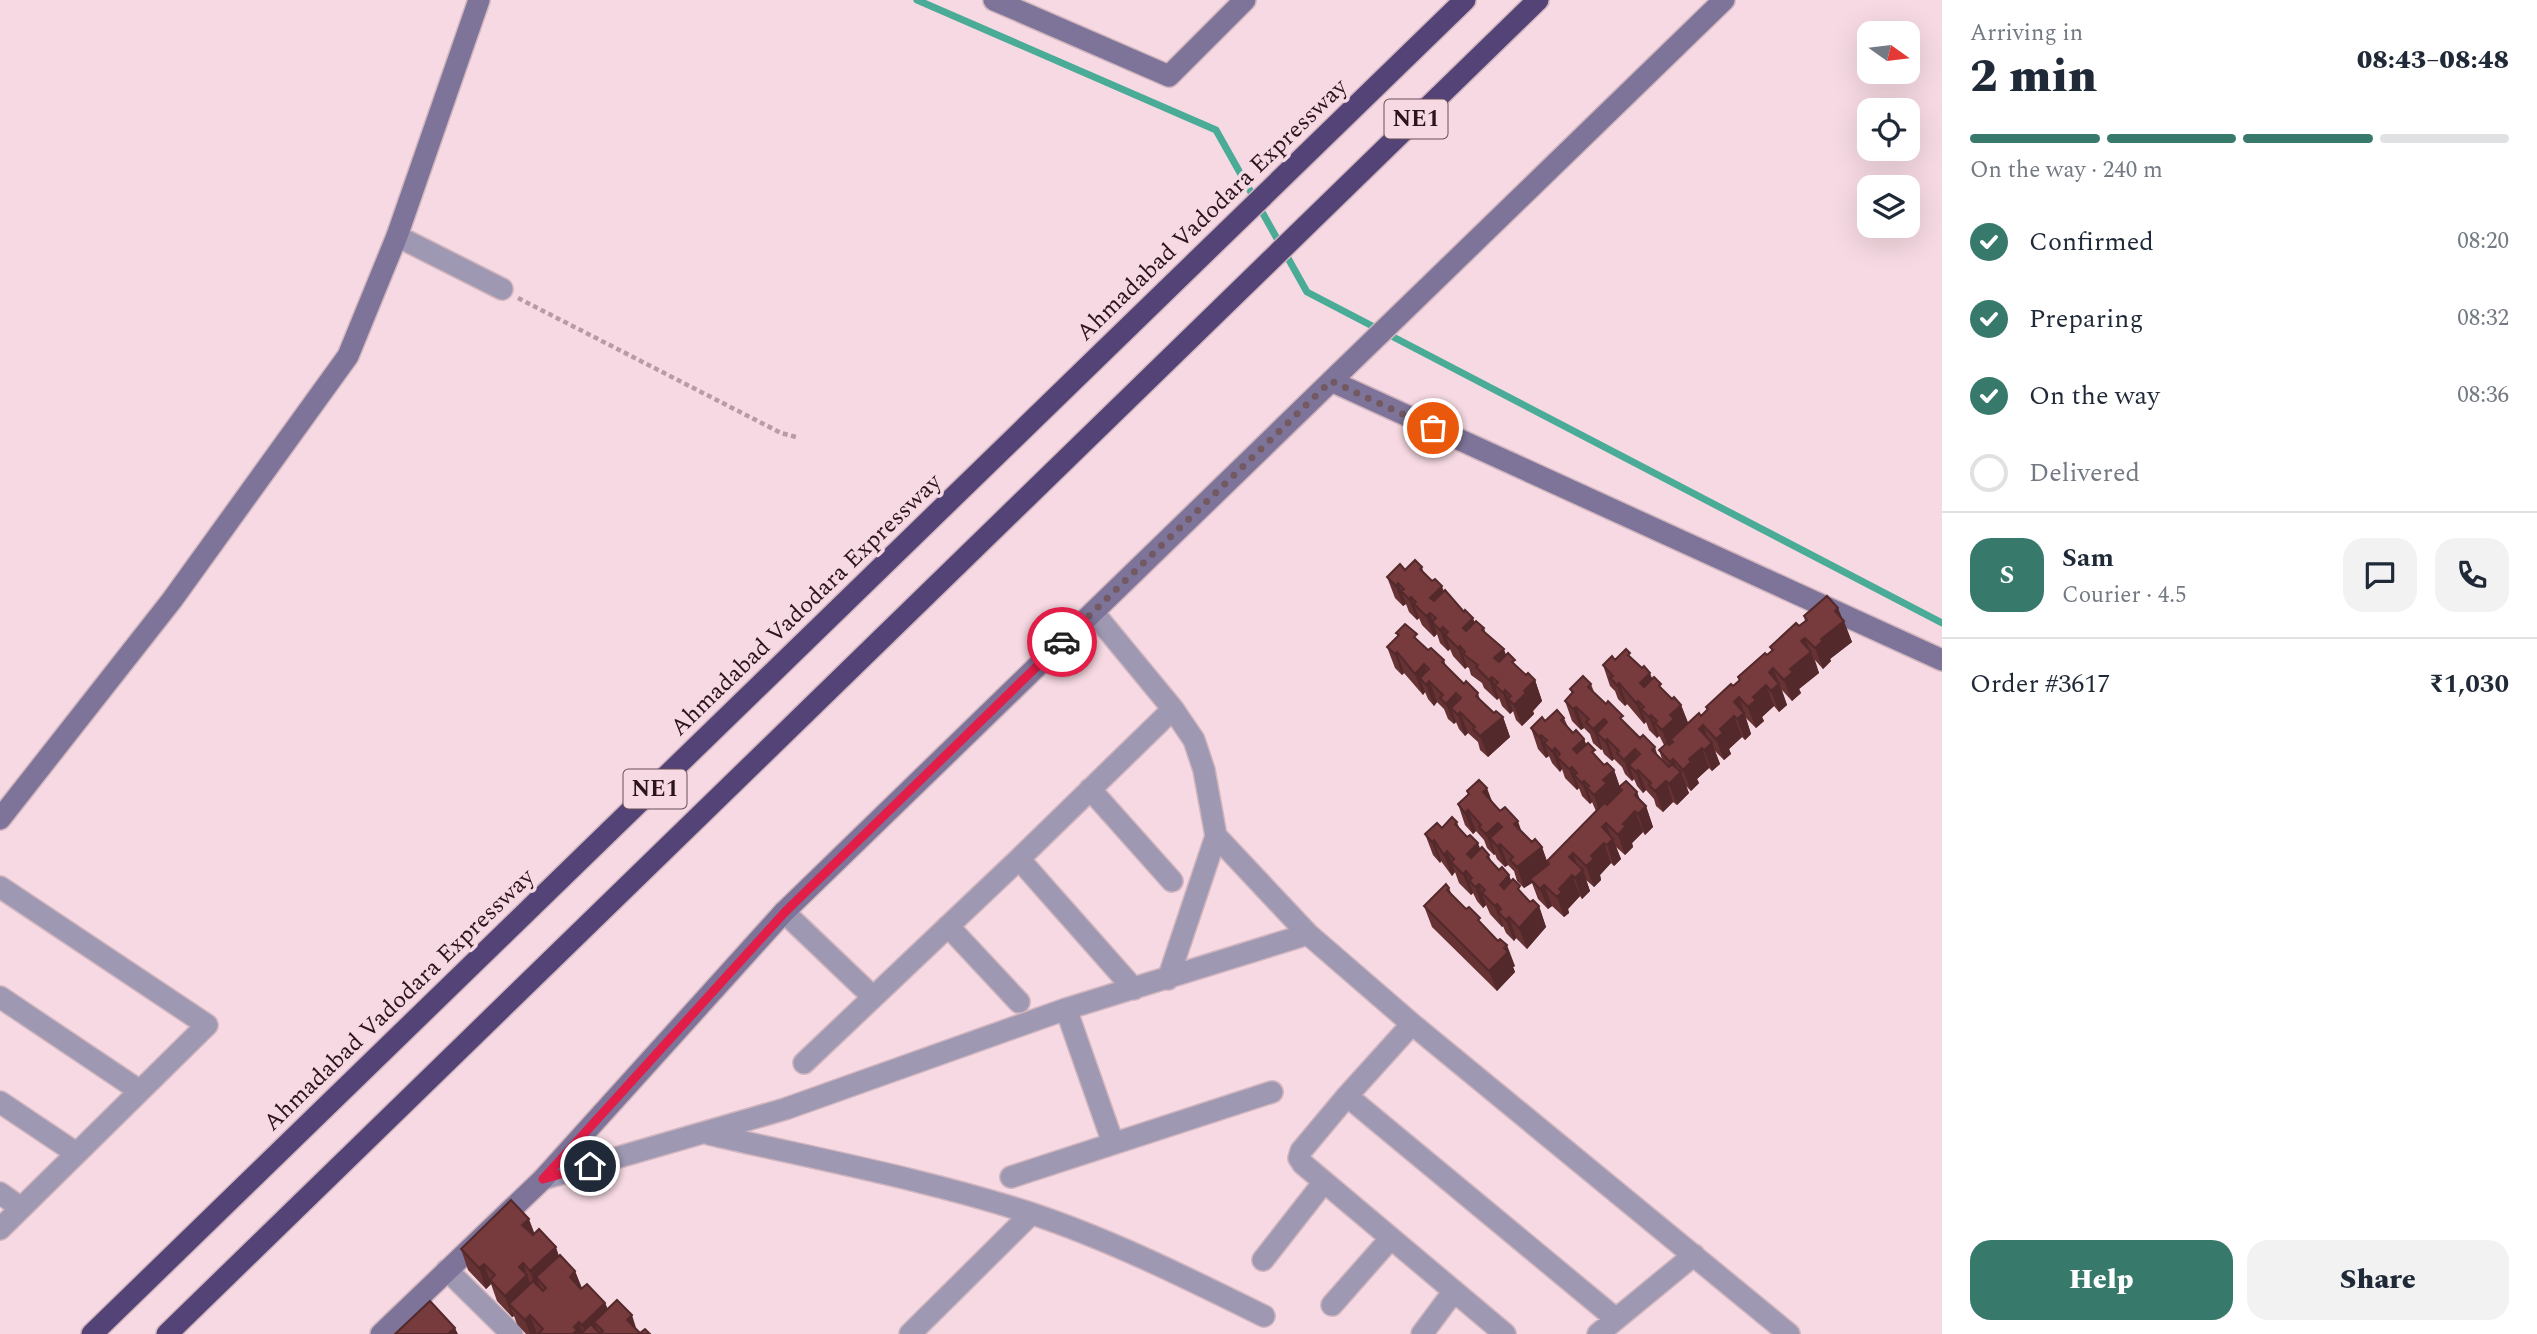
<!DOCTYPE html>
<meta charset="utf-8">
<style>
:root{--surface:#fff;--page:#f2f2f3;--text:#1f2937;--muted:#747a83;--line:#e0e1e3;--accent:#37796b}
body{margin:0;font-family:Spectral,serif;background:var(--page);color:var(--text);height:100vh;display:flex;flex-direction:column;font-size:26px;white-space:nowrap}
*{box-sizing:border-box;margin:0}
p{font-size:23px;color:var(--muted)}
.icon{flex:none;width:38px;height:38px;fill:none;stroke:currentColor;stroke-width:2;stroke-linecap:round;stroke-linejoin:round}
.map{position:relative;flex:1;overflow:hidden}
.panel{display:flex;flex-direction:column;background:var(--surface);width:595px}
.panel>*{flex:none}
.needle{width:46px;rotate:104deg}
.tools{position:absolute;left:1857px;top:21px;display:grid;gap:14px}
.tools a{display:grid;place-items:center;width:63px;height:63px;border-radius:14px;background:var(--surface);box-shadow:0 7px 28px #0002;font-size:35px}
.pin{position:absolute;display:grid;place-items:center;width:60px;height:60px;color:#fff;margin:-30px;border:4px solid #fff;border-radius:50%;box-shadow:0 2px 7px #0007}
.courier{position:absolute;display:grid;place-items:center;width:70px;height:70px;margin:-35px;border:5px solid #e11d48;border-radius:50%;background:#fff;color:#222;box-shadow:0 2px 9px #0007}
.overview em{font-style:normal;font-weight:800}
.overview div{display:flex;flex-direction:column-reverse}
.overview{display:flex;align-items:center;justify-content:space-between;height:119px;padding:0 28px}
h1{font-size:46px;font-weight:800;line-height:52px}
.bar{display:grid;grid-template-columns:repeat(4,1fr);gap:10px 7px;align-content:center;height:84px;padding:0 28px}
.bar i{height:9px;border-radius:5px;background:var(--line)}
.bar .active{background:var(--accent)}
.bar p{grid-column:span 4}
.line{display:flex;align-items:center;gap:18px;padding:0 28px;border-top:2px solid var(--line)}
.line div{flex:1}
.round{display:grid;place-items:center;flex:none;width:74px;height:74px;border-radius:21px;background:var(--page)}
ol{padding:0 28px;list-style:none}
li{display:flex;align-items:center;gap:21px;height:77px}
li p{margin-inline-start:auto}
li .icon{padding:7px;border-radius:50%;background:var(--accent);color:#fff;stroke-width:4}
li:last-child{color:var(--muted)}
li i{width:38px;height:38px;border:4px solid var(--line);border-radius:50%}
.action{display:flex;gap:14px;margin-top:auto;padding:14px 28px}
.action a{flex:1;height:80px;border-radius:21px;background:var(--accent);color:#fff;font-size:28px;font-weight:800;line-height:80px;text-align:center}
.action a+a{background:var(--page);color:var(--text)}
main{display:flex;flex:1;min-height:0}
.map>svg:first-child{display:block}
.lines{fill:none;stroke-linecap:round;stroke-linejoin:round}
.stream{stroke:#4aab97;stroke-width:7}
.street-casing{stroke:#d2b6bf;stroke-width:24}
.secondary-casing{stroke:#d2b6bf;stroke-width:24}
.highway-casing{stroke:#d2b6bf;stroke-width:24}
.path{stroke:#b89ca5;stroke-width:4.5;stroke-dasharray:5 3.5;stroke-linecap:butt}
.street{stroke:#9e98b2;stroke-width:21}
.secondary{stroke:#7e7499;stroke-width:21}
.highway{stroke:#544377;stroke-width:21}
.wall{fill:#663234}
.shaded-wall{fill:#53292b}
.building{fill:#773a3d;stroke:#53292b;stroke-width:2}
.done{stroke:#735962;stroke-width:7;stroke-dasharray:0 12.6}
.route{stroke:#e11d48;stroke-width:9}
.labels{text-anchor:middle;dominant-baseline:central;stroke-width:7;stroke-linejoin:round;paint-order:stroke}
.shield{fill:#f6d9e2;stroke:#694f58;stroke-width:2}
.shield-label{font-size:23px;font-weight:bold;fill:#2c141d}
.street-label{font-size:24px;fill:#2c141d;stroke:#f6d9e2}
</style>
<main>
<div class="map">
<svg width="1942" height="1334" viewBox="0 0 1942 1334">
<rect width="100%" height="100%" fill="#f6d9e2"/>
<g class="lines">
<path class="stream" d="M917,0l299,130 91,162 635,331"/>
<g class="street-casing">
<path id="street" d="M397,236l105,53
M1093,612l80,97 21,31 10,30 12,66 92,98 104,90 377,310
M1090,789l82,92
M1019,859l115,130
M0,887l207,138 -207,204
M784,912l89,85
M948,926l71,76
M1168,979l48,-143
M0,997l140,94
M1066,1009l47,134
M1412,1024l-65,72 269,223
M804,1063l215,-204 154,-150
M1347,1096l-46,55 -2,7 4,6 202,170
M0,1102l76,51
M709,1134c107,25 216,45 321,79 81,27 157,65 234,103
M1011,1177l261,-85
M543,1179l242,-70 281,-100 242,-75
M0,1193l21,15
M1263,1260l61,-78
M447,1270l65,64
M1332,1305l59,-67
M910,1334l121,-120
M1422,1334l32,-43
M1598,1334l96,-79"/>
</g>
<g class="secondary-casing">
<path id="secondary" d="M994,0l175,76 76,-76
M1331,381l611,279
M0,819l172,-219 176,-244 49,-120 82,-236
M381,1334l162,-155 241,-267 940,-912"/>
</g>
<g class="highway-casing">
<path id="highway" d="M92,1334l1373,-1334
M167,1334l1371,-1334"/>
</g>
<path class="path" d="M518,298l263,135 15,4"/>
<use href="#street" class="street"/>
<use href="#secondary" class="secondary"/>
<use href="#highway" class="highway"/>
</g>
<path class="wall" d="M1422,567l2,7 51,49 9,5 2,6 32,34 8,7 9,5 7,21 -9,10 1,3 -12,12 -6,-6 -3,-9 -3,3 -8,-8 -3,-8 -2,2 -13,-12 -2,-5 -11,-8 -2,-7 -2,-1 -2,2 -12,-13 -3,-7 -2,2 -8,-8 -3,-9 -3,3 -12,-12 -3,-7 -2,2 -8,-8 -3,-8 -3,2 -8,-8 -8,-21 18,-7z
M1804,616l38,3 2,2 8,21 -22,17 1,2 -8,8 -8,-9 4,13 -20,16 2,4 -9,8 -10,-11 5,15 -8,7 -5,-6 -12,11 2,4 -8,7 -10,-10 5,16 -6,6 -3,-3 -13,12 2,5 -7,6 -9,-9 5,13 -8,7 -3,-3 -12,11 2,4 -8,8 -6,-6 4,8 -12,12 -4,-3 -10,10 -7,-6 -2,-7 -8,-9 -3,3 -6,-7 -3,-7 -2,2 -7,-7 -3,-7 -8,-8 -2,2 -8,-7 -2,-5 -1,1 -8,-7 -3,-9 -6,-6 -3,2 -9,-9 -7,-20 7,-8 -2,-4 21,-5 3,8 46,46 15,9 3,10 5,5 -4,-12 5,-5 -4,-8 -1,-1 -2,2 -8,-8 -3,-8 -2,2 -17,-20 -2,2 -7,-7 -3,-8 -5,-5 -7,-21 12,-5 18,-1 39,40 9,6 7,18 13,-7 6,-6 -1,-3 33,-26 -1,-4 34,-26 -2,-4 35,-26z
M1396,633l23,9 9,8 16,10 2,6 18,18 14,9 2,7 14,13 9,4 7,20 -22,20 -8,-7 -2,-8 -10,-9 -3,3 -6,-7 -3,-7 -2,2 -6,-5 -4,-10 -7,-7 -3,4 -6,-7 -3,-7 -2,3 -19,-22 -2,2 -7,-7 -8,-21 11,-11z
M1564,718l4,9 5,6 11,6 2,5 18,21 10,5 6,17 17,5 3,9 6,5 7,21 -8,8 -2,-3 -11,11 1,4 -8,8 -9,-8 5,12 -7,7 -3,-3 -11,12 1,5 -7,7 -8,-7 4,11 -8,8 -2,-3 -12,13 1,4 -5,4 -12,-11 -4,3 -10,-10 -6,-16 -8,5 -7,-7 -3,-10 -6,-6 -3,2 -8,-8 -2,-5 -1,1 -7,-7 -3,-8 -8,-9 -3,3 -8,-9 -7,-21 10,-10 -1,-3 25,12 40,39 10,5 5,14 49,-50 -4,-9 -2,2 -8,-8 -3,-8 -2,2 -12,-12 -3,-9 -2,3 -8,-9 -3,-7 -3,2 -8,-9 -7,-21 14,-7z
M1457,822l3,8 20,19 9,6 2,6 8,9 10,5 2,6 19,21 9,4 7,21 -19,22 -11,-11 -2,3 -8,-8 -3,-7 -1,1 -12,-13 -4,-9 -3,3 -6,-7 -4,-8 -2,2 -12,-12 -4,-11 -3,4 -11,-15 -1,2 -7,-8 -8,-21z
M1449,888l3,7 30,30 33,41 -2,1 2,5 -18,19 -65,-64 -8,-21z
M534,1234l41,37 7,17 23,15 3,6 32,24 10,1h-124l-9,-10 -3,-8 -2,1 -15,-16 -6,-17 -5,5 -18,-19 -7,-21z"/>
<path class="shaded-wall" d="M1398,583l8,21 -3,2 -7,-20z
M1442,586l7,21 -11,11 -8,-20z
M1411,597l8,21 -2,2 -8,-21z
M1838,608l14,34 -22,17 1,2 -8,8 -8,-21 6,-9 14,-28z
M1430,613l7,21 -3,3 -8,-21z
M1473,618l8,21 -10,10 -8,-21z
M1443,627l7,22 -2,2 -8,-21z
M1805,638l14,35 -20,16 2,4 -9,8 -8,-21 6,-11 11,-28z
M1460,646l7,21 -2,2 -7,-21z
M1504,649l7,21 -9,9 -8,-21z
M1397,652l7,21 -2,2 -7,-21z
M1424,664l13,38 -3,4 -8,-21 -6,-7 5,14 -2,3 -8,-21z
M1773,668l14,37 -8,7 -8,-21 -2,-19z
M1650,673l8,21 -11,10 -7,-21z
M1492,677l7,21 -2,2 -8,-20z
M1535,680l7,21 -9,10 1,3 -12,12 -8,-21 10,-14z
M1619,683l8,21 -2,2 -8,-21z
M1766,685l8,21 -12,11 2,4 -8,7 -8,-21 5,-10z
M1505,690l8,21 -3,3 -7,-21z
M1456,693l8,21 -4,-2 8,21 -3,3 -7,-21 -7,-7 5,14 -2,2 -8,-20z
M1739,697l12,37 -6,6 -8,-21 -3,-17z
M1638,701l8,21 -2,2 -8,-21z
M1681,705l8,20 -16,17 -2,-3 3,9 -4,3 -8,-21 8,-15z
M1576,707l8,21 -3,2 -8,-21z
M1651,715l8,21 -2,2 -8,-21z
M1734,716l8,21 -13,12 2,5 -7,6 -8,-21 4,-10z
M1503,717l7,20 -22,20 -8,-21z
M1604,719l7,21 -4,-1 7,20 -2,2 -7,-20 -8,-8 5,16 -1,1 -8,-21z
M1703,725l7,20 2,-2 8,21 -8,7 -8,-21 -5,-21z
M1541,735l8,21 -3,2 -7,-21z
M1584,739l8,21 -12,10 -7,-21z
M1555,748l7,21 -2,3 -8,-21z
M1702,748l7,20 -12,11 2,4 -8,8 -8,-21 6,-11z
M1635,749l8,21h-5l8,20 -3,3 -7,-21 -7,-7 5,14 -2,2 -8,-21z
M1673,759l6,15 2,-2 8,21 -12,12 -8,-21 7,-6 -6,-16z
M1572,767l7,21 -2,2 -8,-21z
M1614,770l7,21 -20,25 -7,-21 9,-15z
M1584,781l8,21 -2,2 -8,-21z
M1666,781l7,21 -10,10 -8,-21z
M1487,788l8,21 -12,-17z
M1637,792l6,16 3,-2 7,21 -8,8 -7,-21 -3,-19z
M1468,810l8,21 -3,3 -8,-21z
M1635,811l8,21 -11,11 1,4 -8,8 -7,-20 5,-11z
M1518,821l7,21 -11,-18z
M1498,823l8,21h-6l8,21 -3,2 -8,-21 -7,-8 5,16 -1,1 -8,-21z
M1606,823l6,17 1,-1 8,20 -7,7 -7,-21 -5,-18z
M1434,840l7,21 -1,2 -8,-21z
M1478,843l8,21 -11,11 -8,-21z
M1604,843l7,20 -11,12 1,5 -7,7 -8,-21 5,-10z
M1542,847l7,21 -19,11 2,4 -8,5 -7,-21z
M1447,851l8,21 -3,4 -8,-21z
M1573,853l7,20 3,-3 7,21 -8,8 -7,-21 -6,-21z
M1466,871l7,22 -2,2 -8,-21z
M1509,875l8,21 -10,9 -7,-20z
M1572,875l8,21 -12,13 1,4 -5,4 -7,-20 2,-8z
M1479,884l7,21 -3,3 -8,-21z
M1544,885l8,21 -4,3 -8,-20z
M1497,904l3,10 -2,-2 5,14 -1,1 -7,-21z
M1539,906l7,21 -19,22 -8,-21z
M1509,917l7,21 -2,3 -8,-21z
M1507,945l8,21 -2,1 2,5 -18,19 -8,-20z
M529,1219l8,21 -15,-15z
M556,1247l7,21 -27,9 5,12 -3,3 -8,-21z
M523,1263l11,33 -25,8 5,12 -2,1 -7,-21 14,-29z
M484,1264l7,20 -5,5 -7,-21z
M575,1271l8,21 -13,-15z
M605,1303l8,21 -19,-2 5,12h-14l-3,-9z
M530,1315l7,19h-7l-5,-14z
M632,1315l6,19 -11,-14z
M579,1322l4,12h-10l1,-7z
M455,1328l3,6h-10z"/>
<path class="building" d="M1415,560l7,7 -2,2 12,12 3,-2 7,7 -12,12 4,3 11,-11 19,22 1,-2 8,8 -10,10 3,3 10,-10 8,7 -2,2 22,19 -10,9 5,4 9,-9 7,7 -3,2 14,13 2,-2 7,7 -11,11 2,2 -12,12 -6,-6 3,-3 -6,-6 -2,3 -8,-8 3,-3 -6,-5 -3,3 -13,-13 2,-2 -15,-11 2,-2 -5,-6 -2,2 -13,-13 3,-3 -5,-5 -3,3 -8,-8 4,-4 -6,-5 -4,3 -12,-12 2,-2 -5,-5 -2,2 -8,-8 3,-2 -6,-6 -2,3 -9,-9 13,-13 5,6z
M1827,596l11,12 -3,3 9,10 -23,18 2,2 -8,7 -10,-10 -4,3 10,11 -21,17 3,3 -9,8 -11,-12 -4,4 10,12 -8,7 -5,-6 -13,12 3,3 -8,7 -9,-10 -5,5 10,11 -7,6 -3,-3 -14,13 3,4 -7,6 -13,-14 -4,4 13,14 -8,7 -2,-2 -13,11 2,3 -8,8 -10,-11 -3,3 -11,-12 8,-7 2,2 4,-3 -2,-3 28,-26 2,3 7,-7 -2,-2 25,-23 2,2 7,-6 -2,-3 27,-24 2,2 6,-5 -3,-3 26,-24 3,3 8,-6 -3,-4z
M1405,624l12,10 -3,3 14,13 3,-2 13,12 -2,2 22,22 2,-3 12,12 -2,3 18,17 2,-2 7,6 -23,19 -7,-7 2,-2 -15,-15 -2,3 -7,-7 10,-10 -5,-5 -10,11 -6,-6 3,-3 -14,-14 -3,4 -6,-7 9,-9 -5,-5 -9,10 -18,-22 -2,2 -8,-7 12,-12 -3,-2z
M1626,649l4,4 -2,2 14,13 2,-2 6,7 -10,10 4,4 10,-10 7,7 -2,2 13,13 2,-2 7,8 -11,10 4,4 -12,11 -7,-7 2,-2 -6,-6 -2,2 -8,-8 3,-2 -6,-6 -2,2 -17,-20 -2,2 -7,-7 3,-2 -10,-11 9,-9 3,4z
M1583,676l8,8 -3,3 18,17 2,-3 15,15 -3,2 20,20 3,-3 12,12 -3,3 17,17 3,-3 9,8 -12,12 -3,-3 -11,10 -6,-6 2,-2 -13,-13 -2,2 -7,-7 11,-11 -5,-5 -11,11 -7,-7 2,-2 -12,-12 -2,2 -8,-8 10,-11 -3,-3 -11,10 -7,-7 3,-3 -13,-12 -3,2 -8,-8 8,-9 -3,-3z
M1557,710l7,8 -3,2 12,13 3,-3 8,9 -11,10 4,4 11,-10 7,7 -3,2 12,13 3,-2 7,7 -11,10 4,3 -13,12 -7,-7 2,-2 -5,-5 -2,2 -8,-8 3,-2 -5,-6 -3,2 -12,-12 3,-3 -5,-6 -3,3 -8,-8 3,-3 -6,-5 -2,2 -8,-9 11,-11 3,4z
M1479,780l8,8 -4,4 17,19 5,-4 13,14 -4,3 18,18 3,-3 7,8 -25,20 -7,-7 3,-3 -13,-13 -3,2 -7,-8 12,-11 -4,-4 -12,11 -7,-7 2,-2 -13,-15 -3,3 -7,-9 11,-10 -2,-3z
M1626,781l11,11 -2,3 11,11 -8,8 -3,-3 -12,13 3,2 -8,9 -12,-12 -4,4 11,12 -6,6 -3,-2 -13,13 3,3 -8,7 -13,-13 -4,4 14,13 -8,8 -3,-3 -13,14 3,3 -5,5 -13,-12 -4,4 -10,-10 19,-15 -2,-3 57,-58 3,2 15,-15 -3,-3z
M1452,817l5,5 -2,2 12,13 3,-2 8,8 -11,11 4,4 11,-11 7,8 -2,2 12,13 3,-3 7,8 -9,10 4,4 9,-10 7,7 -2,3 12,13 3,-2 6,6 -20,22 -10,-11 -3,3 -8,-8 3,-3 -4,-5 -2,2 -13,-13 3,-3 -6,-6 -4,3 -6,-7 3,-2 -6,-7 -3,3 -12,-12 3,-3 -7,-8 -3,4 -10,-15 -2,2 -7,-8 12,-11 5,5z
M1446,884l3,4 -2,2 19,19 3,-2 11,11 -2,2 20,21 2,-2 7,6 -3,3 4,4 -19,19 -65,-65z
M511,1200l18,19 -7,6 11,10 6,-6 17,18 -26,24 -7,-8 -4,4 8,8 -22,21 -15,-16 5,-5 -11,-11 -5,4 -18,-19z
M560,1255l15,16 -5,6 11,12 6,-5 18,19 -23,22 -3,-3 -5,5 3,3 -4,4h-35l5,-5 -13,-14 -5,5 -16,-16 24,-23 10,10 3,-3 -10,-11z
M617,1300l15,15 -5,5 13,13 5,-4 5,5h-50l3,-3 -9,-9z
M430,1301l25,27 -7,6h-53z
M591,1324l9,10h-19z"/>
<g class="lines">
<path class="done" d="M1062,642l269,-261 102,47"/>
<path class="route" d="M590,1166l-47,13 242,-267 277,-270"/>
</g>
<g class="labels">
<g class="shield">
<rect x="1384.5" y="99.5" width="63" height="39" rx="5"/>
<rect x="623.5" y="769.5" width="63" height="39" rx="5"/>
</g>
<g class="shield-label">
<text x="1416" y="119">NE1</text>
<text x="655" y="789">NE1</text>
</g>
<g class="street-label">
<text transform="translate(1212 210) rotate(-44)">Ahmadabad Vadodara Expressway</text>
<text transform="translate(806 605) rotate(-44)">Ahmadabad Vadodara Expressway</text>
<text transform="translate(399 1000) rotate(-44)">Ahmadabad Vadodara Expressway</text>
</g>
</g>
</svg>
<div class="tools">
<a><svg class="needle" viewBox="-14 -14 28 28"><path d="M0-13l5 13h-10z" fill="#e53935"/><path d="M0 13l5-13h-10z" fill="#747a83"/></svg></a>
<a><svg class="icon" aria-label="locate" viewBox="0 0 24 24"><circle cx="12" cy="12" r="6"/><path d="M12 2v4M12 18v4M2 12h4M18 12h4"/></svg></a>
<a><svg class="icon" aria-label="layers" viewBox="0 0 24 24"><path d="M12 4l9 5-9 5-9-5zM3 14l9 5 9-5"/></svg></a>
</div>
<div class="pin" style="left:1433px;top:428px;background:#ea580c"><svg class="icon" aria-label="bag" viewBox="0 0 24 24"><path d="M5 8h14l-1 12H6zM9 8a3 3 0 0 1 6 0"/></svg></div>
<div class="pin" style="left:590px;top:1166px;background:#1f2937"><svg class="icon" aria-label="home" viewBox="0 0 24 24"><path d="M3 11l9-7 9 7M6 9v11h12V9"/></svg></div>
<div class="courier" style="left:1062px;top:642px"><svg class="icon" aria-label="car" viewBox="0 0 24 24"><path d="M5 17H2v-5l4-1 3-4h7l3 4 3 1v5h-3M9 17h6M6 11h13"/><circle cx="7" cy="17" r="2"/><circle cx="17" cy="17" r="2"/></svg></div>
</div>
<section class="panel">
<div class="overview"><div><h1>2 min</h1><p>Arriving in</p></div><em>08:43–08:48</em></div>
<div class="bar"><i class="active"></i><i class="active"></i><i class="active"></i><i></i><p>On the way · 240 m</p></div>
<ol>
<li><svg class="icon" aria-label="check" viewBox="0 0 24 24"><path d="M5 12l5 5 9-10"/></svg>Confirmed<p>08:20</p></li>
<li><svg class="icon" aria-label="check" viewBox="0 0 24 24"><path d="M5 12l5 5 9-10"/></svg>Preparing<p>08:32</p></li>
<li><svg class="icon" aria-label="check" viewBox="0 0 24 24"><path d="M5 12l5 5 9-10"/></svg>On the way<p>08:36</p></li>
<li><i></i>Delivered</li>
</ol>
<div class="line" style="height:126px"><b class="round" style="background:var(--accent);color:#fff">S</b><div><b>Sam</b><p>Courier · 4.5</p></div><a class="round"><svg class="icon" aria-label="chat" viewBox="0 0 24 24"><path d="M4 5h16v11H9l-5 4z"/></svg></a><a class="round"><svg class="icon" aria-label="phone" viewBox="0 0 24 24"><path d="M5 4h4l2 5-3 2q2 4 5 5l2-3 5 2v4C11 20 4 13 5 4z"/></svg></a></div>
<div class="line" style="height:91px"><div>Order #3617</div><b>₹1,030</b></div>
<div class="action"><a>Help</a><a>Share</a></div>
</section>
</main>
